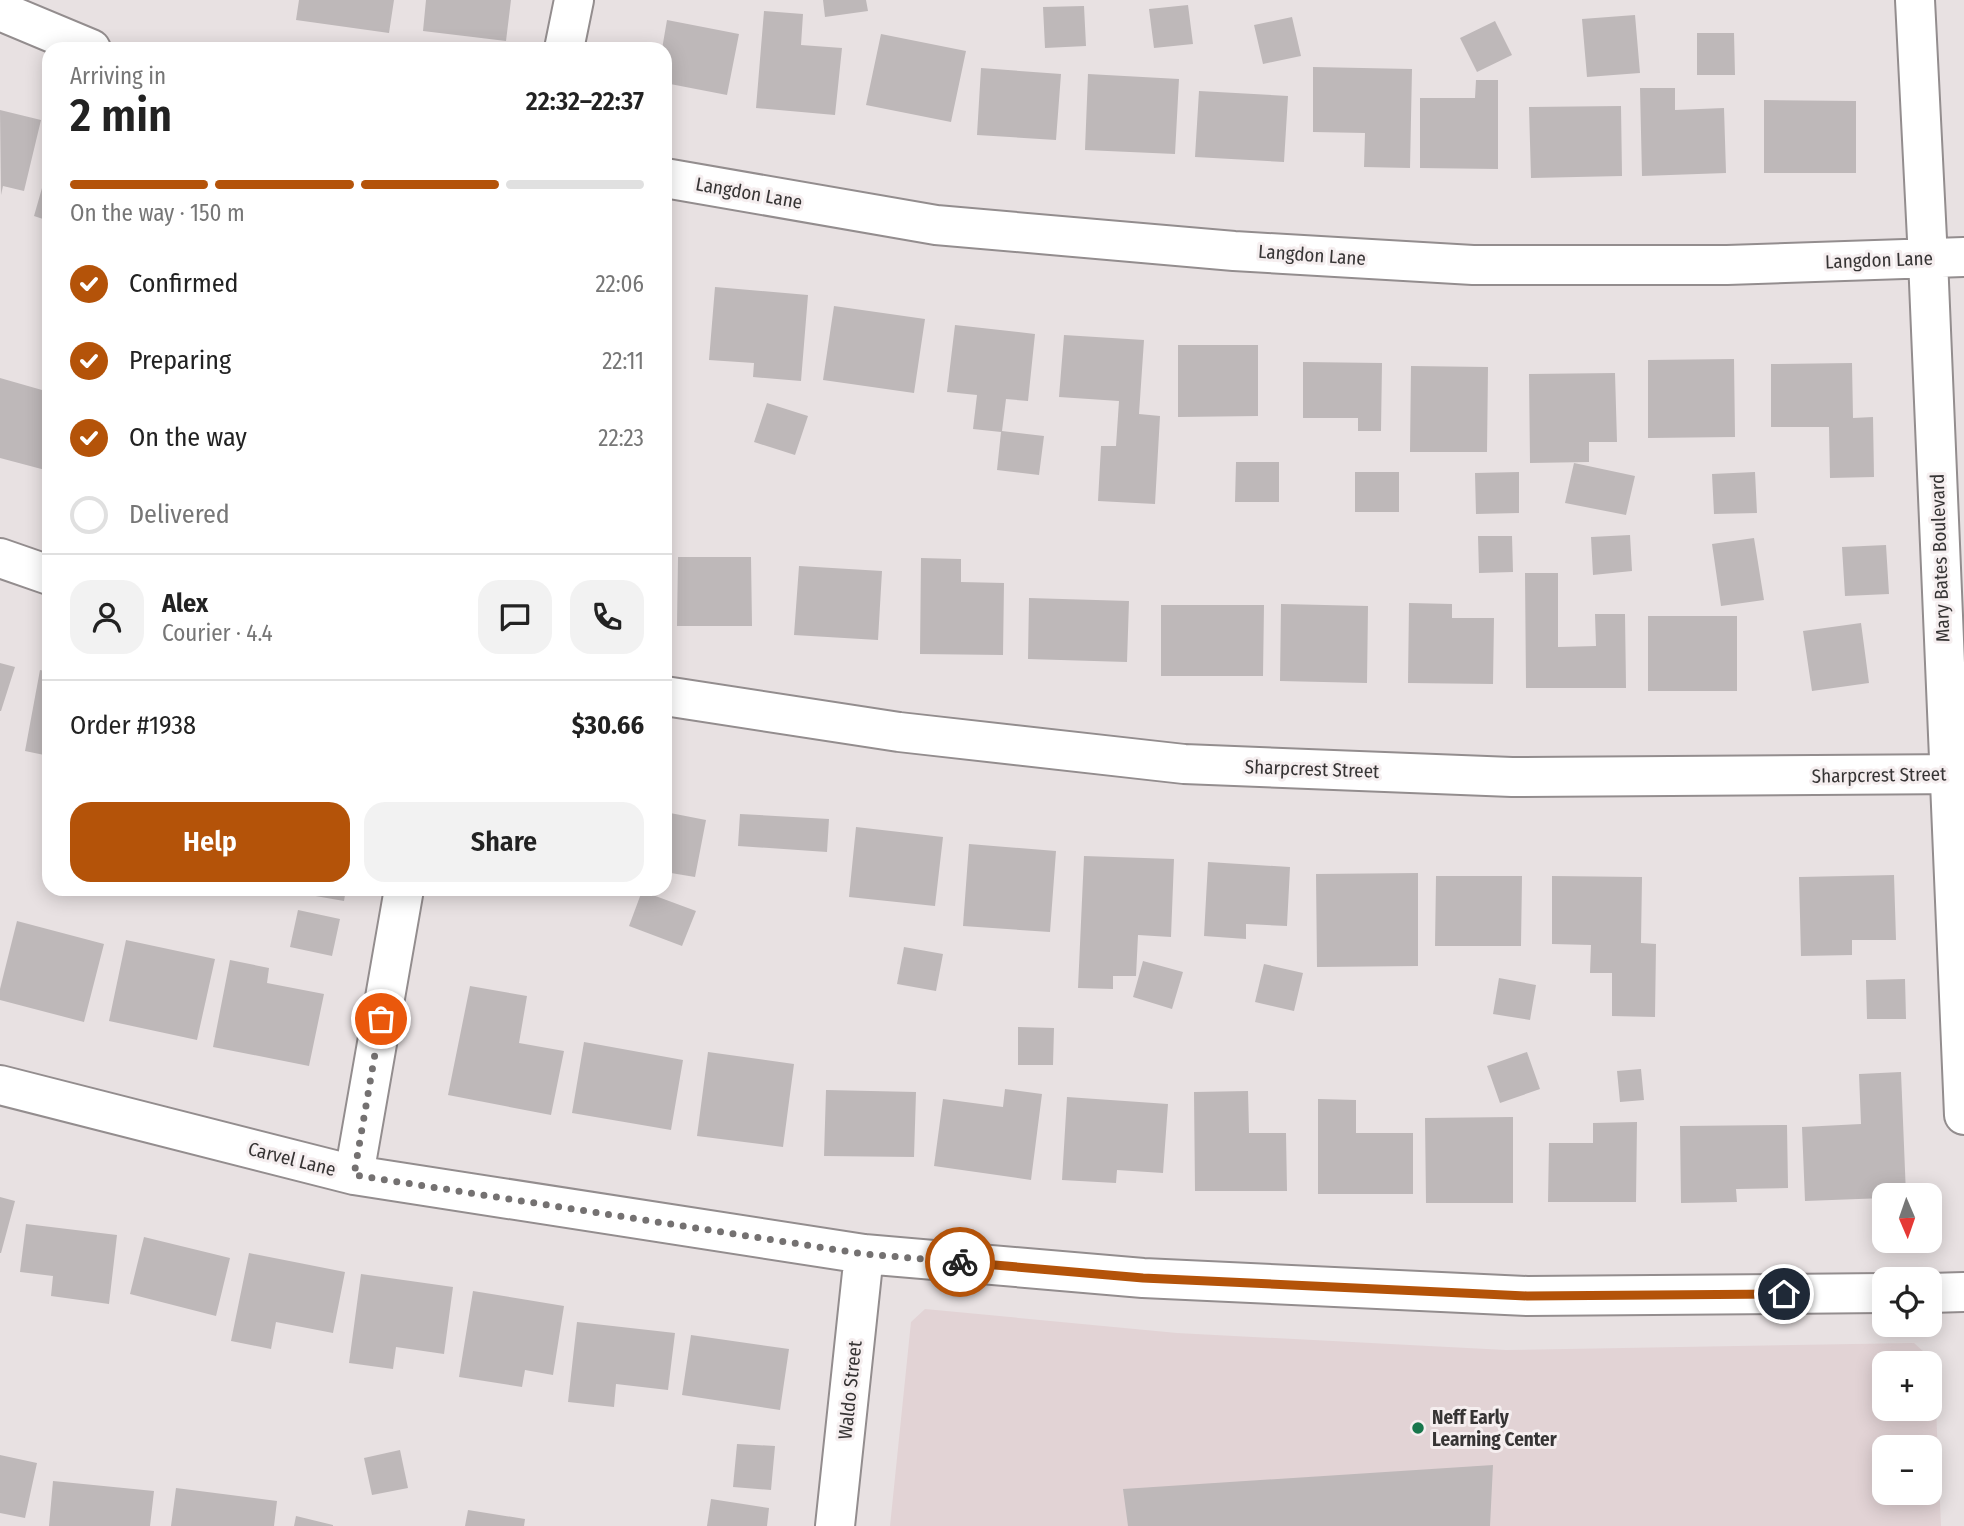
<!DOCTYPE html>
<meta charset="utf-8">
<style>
:root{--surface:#fff;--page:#f2f2f2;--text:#222;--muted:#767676;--line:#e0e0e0;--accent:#b45309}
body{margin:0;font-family:"Fira Sans Condensed",sans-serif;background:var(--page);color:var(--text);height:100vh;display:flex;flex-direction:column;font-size:26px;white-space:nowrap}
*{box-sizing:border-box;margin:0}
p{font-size:23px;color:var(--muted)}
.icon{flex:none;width:38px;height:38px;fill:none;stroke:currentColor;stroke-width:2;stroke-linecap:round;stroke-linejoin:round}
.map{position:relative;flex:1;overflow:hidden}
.side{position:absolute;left:42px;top:42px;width:630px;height:854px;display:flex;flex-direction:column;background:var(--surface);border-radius:21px;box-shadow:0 4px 18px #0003}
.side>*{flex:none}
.needle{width:46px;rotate:178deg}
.fabs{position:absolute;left:1872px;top:1183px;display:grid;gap:14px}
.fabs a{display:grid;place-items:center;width:70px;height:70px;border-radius:14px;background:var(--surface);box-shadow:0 4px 18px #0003;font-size:35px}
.pin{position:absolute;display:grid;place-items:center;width:60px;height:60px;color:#fff;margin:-30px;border:4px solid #fff;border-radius:50%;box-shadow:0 2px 7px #0007}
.courier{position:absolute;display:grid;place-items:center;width:70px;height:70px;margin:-35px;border:5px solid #b45309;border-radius:50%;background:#fff;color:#222;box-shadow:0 2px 9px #0007}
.summary em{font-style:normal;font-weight:600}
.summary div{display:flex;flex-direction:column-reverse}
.summary{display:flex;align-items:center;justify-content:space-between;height:119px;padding:0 28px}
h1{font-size:46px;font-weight:600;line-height:52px}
.bar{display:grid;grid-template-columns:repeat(4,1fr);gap:10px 7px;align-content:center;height:84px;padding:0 28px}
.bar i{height:9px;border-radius:5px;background:var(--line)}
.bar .active{background:var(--accent)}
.bar p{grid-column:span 4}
.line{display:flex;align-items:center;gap:18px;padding:0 28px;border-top:2px solid var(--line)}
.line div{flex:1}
.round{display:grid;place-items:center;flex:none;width:74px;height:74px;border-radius:21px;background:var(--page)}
ol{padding:0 28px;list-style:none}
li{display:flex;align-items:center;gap:21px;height:77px}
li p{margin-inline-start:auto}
li .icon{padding:7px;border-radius:50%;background:var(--accent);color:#fff;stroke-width:4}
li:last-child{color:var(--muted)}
li i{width:38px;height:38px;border:4px solid var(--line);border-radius:50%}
.button{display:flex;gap:14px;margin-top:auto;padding:14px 28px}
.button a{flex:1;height:80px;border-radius:21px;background:var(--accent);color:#fff;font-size:28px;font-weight:600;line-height:80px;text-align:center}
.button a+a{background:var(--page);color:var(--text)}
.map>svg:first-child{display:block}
.built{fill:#e2d3d5;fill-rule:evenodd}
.building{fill:#beb8b9}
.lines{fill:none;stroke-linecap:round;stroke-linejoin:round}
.minor-casing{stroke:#938d8e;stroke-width:42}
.minor{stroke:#fff;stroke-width:38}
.done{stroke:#747171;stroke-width:7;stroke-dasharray:0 12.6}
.route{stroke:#b45309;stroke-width:9}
.poi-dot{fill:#18764c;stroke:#f5eeef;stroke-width:2.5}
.labels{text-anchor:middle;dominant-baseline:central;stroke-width:6;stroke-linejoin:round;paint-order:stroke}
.street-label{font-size:19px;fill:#363434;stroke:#f5eeef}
.poi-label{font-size:19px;font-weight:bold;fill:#363434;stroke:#f5eeef;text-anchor:start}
</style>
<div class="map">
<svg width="1964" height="1526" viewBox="0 0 1964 1526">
<rect width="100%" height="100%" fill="#e8e1e2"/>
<path class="built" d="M925,1309l252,24 329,17 408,-7 20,18 7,165h-1051l21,-204zM1885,1363h45v46h-45zM1885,1447h45v46h-45z"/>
<path class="building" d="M299,0h95l-5,33 -93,-13z
M426,0h85l-5,41 -83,-10z
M823,0h43l2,11 -43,6z
M1188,5l5,39 -39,4 -5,-39z
M1084,6l2,40 -41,2 -2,-41z
M764,11l39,3 -2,31 41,3 -7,67 -79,-7z
M1635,15l5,58 -53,4 -5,-58z
M1292,17l9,39 -38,8 -9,-39z
M667,20l72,14 -12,61 -62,-12v-34h-3z
M1495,21l17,34 -35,17 -17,-34z
M1697,33h37l1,42h-38z
M881,34l85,17 -15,71 -85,-17z
M1313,67l99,2 -2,99 -46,-1 1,-34 -52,-1z
M981,68l80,6 -5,66 -79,-5z
M1088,74l91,5 -4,75 -90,-4z
M1476,80h22v89l-78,-1v-70h55z
M1640,88h35v22l49,-2 2,65 -84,3z
M1199,91l89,5 -4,66 -89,-5z
M1764,100l92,1v72h-92z
M1621,106l1,70 -91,2 -2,-71z
M0,110l41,10 -17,71 -21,-5 -2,9z
M48,167l1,1v53l-15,-5z
M715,287l93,8 -7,86 -48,-4 1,-14 -45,-3z
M834,306l91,13 -11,74 -91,-13z
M955,325l80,9 -7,67 -22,-2 -4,32 42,5 -5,39 -42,-5 4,-38 -28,-3 4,-34 -30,-3z
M1064,335l80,5 -5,74 21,2 -5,88 -57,-3 3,-55h15l3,-45 -60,-4z
M1178,345h80v71l-80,1z
M1734,359l1,78 -87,1v-78z
M1303,362l79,1 -1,68h-23v-13h-55z
M1852,363l1,55 20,-1 1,60 -44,1 -1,-51h-58v-63z
M1411,366l77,1 -1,85h-77z
M1615,373l2,69h-28v20l-59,1 -1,-89z
M0,378l49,14v79l-49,-13z
M767,403l41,13 -13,39 -41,-13z
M1236,462h43v40h-44z
M1574,463l61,13 -9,39 -61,-12z
M1355,472h44v40h-44z
M1519,472v41l-43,1 -1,-41z
M1755,472l2,41 -43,1 -2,-40z
M1630,535l2,36 -39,4 -2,-38z
M1478,536h34l1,36 -34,1z
M1754,538l10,62 -43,6 -9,-62z
M1886,545l3,49 -44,2 -3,-49z
M678,557h73l1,69h-75z
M921,558l40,1v23l43,1 -1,72 -83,-1z
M799,566l83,5 -4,69 -84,-5z
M1525,573h33v74l38,-1 -1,-32h30l1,74h-100z
M1029,598l100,3 -2,61 -99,-3z
M1409,603l43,1v14h42l-1,66 -85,-1z
M1281,604l87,2 -1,77 -87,-2z
M1161,605h103l-1,71h-102z
M1648,616h89v75h-89z
M1861,623l8,60 -57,8 -9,-60z
M0,663l15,4 -14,44h-1z
M40,670l9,2v84l-24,-5z
M665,812l41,8 -11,57 -30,-5z
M740,814l89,5 -2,33 -89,-6z
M856,827l87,10 -8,69 -86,-9z
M969,844l87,7 -6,81 -87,-6z
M1084,856l90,3 -3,78 -33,-2 -2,41h-23v13l-35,-1z
M1208,862l82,5 -3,59 -41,-2v15l-42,-3z
M1418,873v93l-101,1 -1,-93z
M1894,875l2,65h-44v15l-51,1 -2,-79z
M1436,876h86l-1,70h-86z
M1552,876l90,1 -1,66 15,1 -1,73 -43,-1v-43h-22l1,-28 -39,-1z
M305,889h41l-2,12 -40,-7z
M642,891l54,20 -14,35 -53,-20z
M298,910l42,9 -8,37 -42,-9z
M17,921l87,23 -20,78 -84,-22v-11z
M126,940l89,19 -18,81 -88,-19z
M904,947l39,7 -7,37 -39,-7z
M230,960l39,8 -2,15 57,11 -15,72 -96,-19z
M1143,961l40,11 -11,37 -39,-12z
M1264,964l39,9 -9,38 -39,-9z
M1499,978l37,7 -6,35 -37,-6z
M1905,979l1,40h-39l-1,-39z
M470,986l57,10 -8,47 45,8 -13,64 -103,-20z
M1018,1027l36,1 -1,37h-35z
M584,1042l99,18 -12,70 -99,-17z
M708,1052l86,12 -11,83 -86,-11z
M1527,1052l13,37 -40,14 -13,-37z
M1641,1069l3,31 -24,2 -3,-31z
M1901,1072l5,123h-21v3l-80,3 -3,-74 59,-3 -2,-50z
M1005,1089l37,5 -11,86 -97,-14 9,-67 60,8z
M826,1090l90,2 -2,65 -90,-1z
M1248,1091l1,42h37l1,58h-92l-1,-99z
M1067,1097l101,7 -5,69 -46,-3 -1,13 -54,-3z
M1318,1099l38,1v33h57v61h-95z
M1513,1117v86h-87l-1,-85z
M1637,1122l-1,80h-88l1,-59h44v-20z
M1787,1125l1,63 -52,1 1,13 -56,1 -1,-77z
M0,1197l15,4 -14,52h-1z
M26,1224l91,11 -8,69 -58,-8 2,-20 -33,-4z
M144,1237l86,21 -14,58 -86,-22z
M249,1253l96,19 -12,61 -57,-11 -5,27 -40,-8z
M361,1274l92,13 -9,67 -48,-7 -3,22 -44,-6z
M473,1291l91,15 -11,69 -28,-5 -3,17 -63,-10z
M577,1322l98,11 -7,57 -52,-6 -2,23 -46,-5z
M691,1335l98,14 -9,61 -98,-15z
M737,1444l38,2 -4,44 -38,-3z
M400,1450l8,38 -36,7 -8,-37z
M0,1455l37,8 -12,55 -25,-5z
M1493,1465l-3,61h-362l-5,-37z
M53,1481l101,10 -4,35h-101z
M176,1488l101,13 -3,25h-103z
M711,1499l58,9 -2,18h-60z
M468,1510l57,9 -1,7h-59z
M296,1516l37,9v1h-39z"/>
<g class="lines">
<g class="minor-casing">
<path id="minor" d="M1915,0l13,259 36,856
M0,11l91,38
M564,49l10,-49
M665,178l271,47 298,26 239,14h254l237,-8
M0,558l49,17
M665,696l234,36 285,32 328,13 452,-3
M0,1085l354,90 510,79 279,24 384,18 358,-3
M354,1175l50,-286
M1930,1293l34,-1
M835,1526l29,-272"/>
</g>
<use href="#minor" class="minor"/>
</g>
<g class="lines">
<path class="done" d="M381,1019l-27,156 510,79 96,8"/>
<path class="route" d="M960,1262l183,16 384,18 257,-2"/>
</g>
<circle class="poi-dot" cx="1418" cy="1428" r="7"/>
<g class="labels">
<g class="street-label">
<text transform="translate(749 193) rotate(10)">Langdon Lane</text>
<text transform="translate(1312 255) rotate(4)">Langdon Lane</text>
<text transform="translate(1879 260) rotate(-2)">Langdon Lane</text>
<text transform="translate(1940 558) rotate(-92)">Mary Bates Boulevard</text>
<text transform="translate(1312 769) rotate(2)">Sharpcrest Street</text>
<text transform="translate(1879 775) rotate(-1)">Sharpcrest Street</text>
<text transform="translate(292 1159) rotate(14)">Carvel Lane</text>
<text transform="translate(850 1390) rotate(-84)">Waldo Street</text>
</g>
<g class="poi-label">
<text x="1432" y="1417">Neff Early<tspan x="1432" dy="22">Learning Center</tspan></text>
</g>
</g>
</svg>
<div class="fabs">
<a><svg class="needle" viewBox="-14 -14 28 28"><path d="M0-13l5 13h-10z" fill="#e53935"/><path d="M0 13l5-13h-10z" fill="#767676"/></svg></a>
<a><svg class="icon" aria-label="locate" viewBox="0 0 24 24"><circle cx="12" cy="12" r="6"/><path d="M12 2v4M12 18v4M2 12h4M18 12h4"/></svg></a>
<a>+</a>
<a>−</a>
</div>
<div class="pin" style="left:381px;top:1019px;background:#ea580c"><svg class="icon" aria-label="bag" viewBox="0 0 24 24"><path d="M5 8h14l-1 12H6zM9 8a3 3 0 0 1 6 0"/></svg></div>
<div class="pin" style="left:1784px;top:1294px;background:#1f2937"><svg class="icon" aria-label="home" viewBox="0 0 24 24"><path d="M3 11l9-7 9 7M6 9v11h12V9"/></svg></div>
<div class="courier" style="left:960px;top:1262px"><svg class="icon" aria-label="bike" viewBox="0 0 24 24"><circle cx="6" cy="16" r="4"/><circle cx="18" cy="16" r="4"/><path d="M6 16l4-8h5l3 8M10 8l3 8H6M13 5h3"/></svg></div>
<section class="side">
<div class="summary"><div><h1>2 min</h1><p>Arriving in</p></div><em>22:32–22:37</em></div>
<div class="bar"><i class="active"></i><i class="active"></i><i class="active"></i><i></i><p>On the way · 150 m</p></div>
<ol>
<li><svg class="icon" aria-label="check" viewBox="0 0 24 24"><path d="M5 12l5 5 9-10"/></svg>Confirmed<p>22:06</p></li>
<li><svg class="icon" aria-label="check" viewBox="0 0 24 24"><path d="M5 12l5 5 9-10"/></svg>Preparing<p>22:11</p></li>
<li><svg class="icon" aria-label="check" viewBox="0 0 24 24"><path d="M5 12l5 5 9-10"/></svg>On the way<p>22:23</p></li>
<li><i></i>Delivered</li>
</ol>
<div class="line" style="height:126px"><a class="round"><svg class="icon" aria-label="person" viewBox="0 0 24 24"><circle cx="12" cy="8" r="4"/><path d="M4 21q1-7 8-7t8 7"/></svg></a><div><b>Alex</b><p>Courier · 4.4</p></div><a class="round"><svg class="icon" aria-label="chat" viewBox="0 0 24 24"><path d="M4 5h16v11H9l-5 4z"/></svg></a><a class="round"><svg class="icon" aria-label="phone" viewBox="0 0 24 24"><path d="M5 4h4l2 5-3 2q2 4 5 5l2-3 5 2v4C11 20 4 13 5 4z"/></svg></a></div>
<div class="line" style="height:91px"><div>Order #1938</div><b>$30.66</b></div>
<div class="button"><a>Help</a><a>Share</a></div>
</section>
</div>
